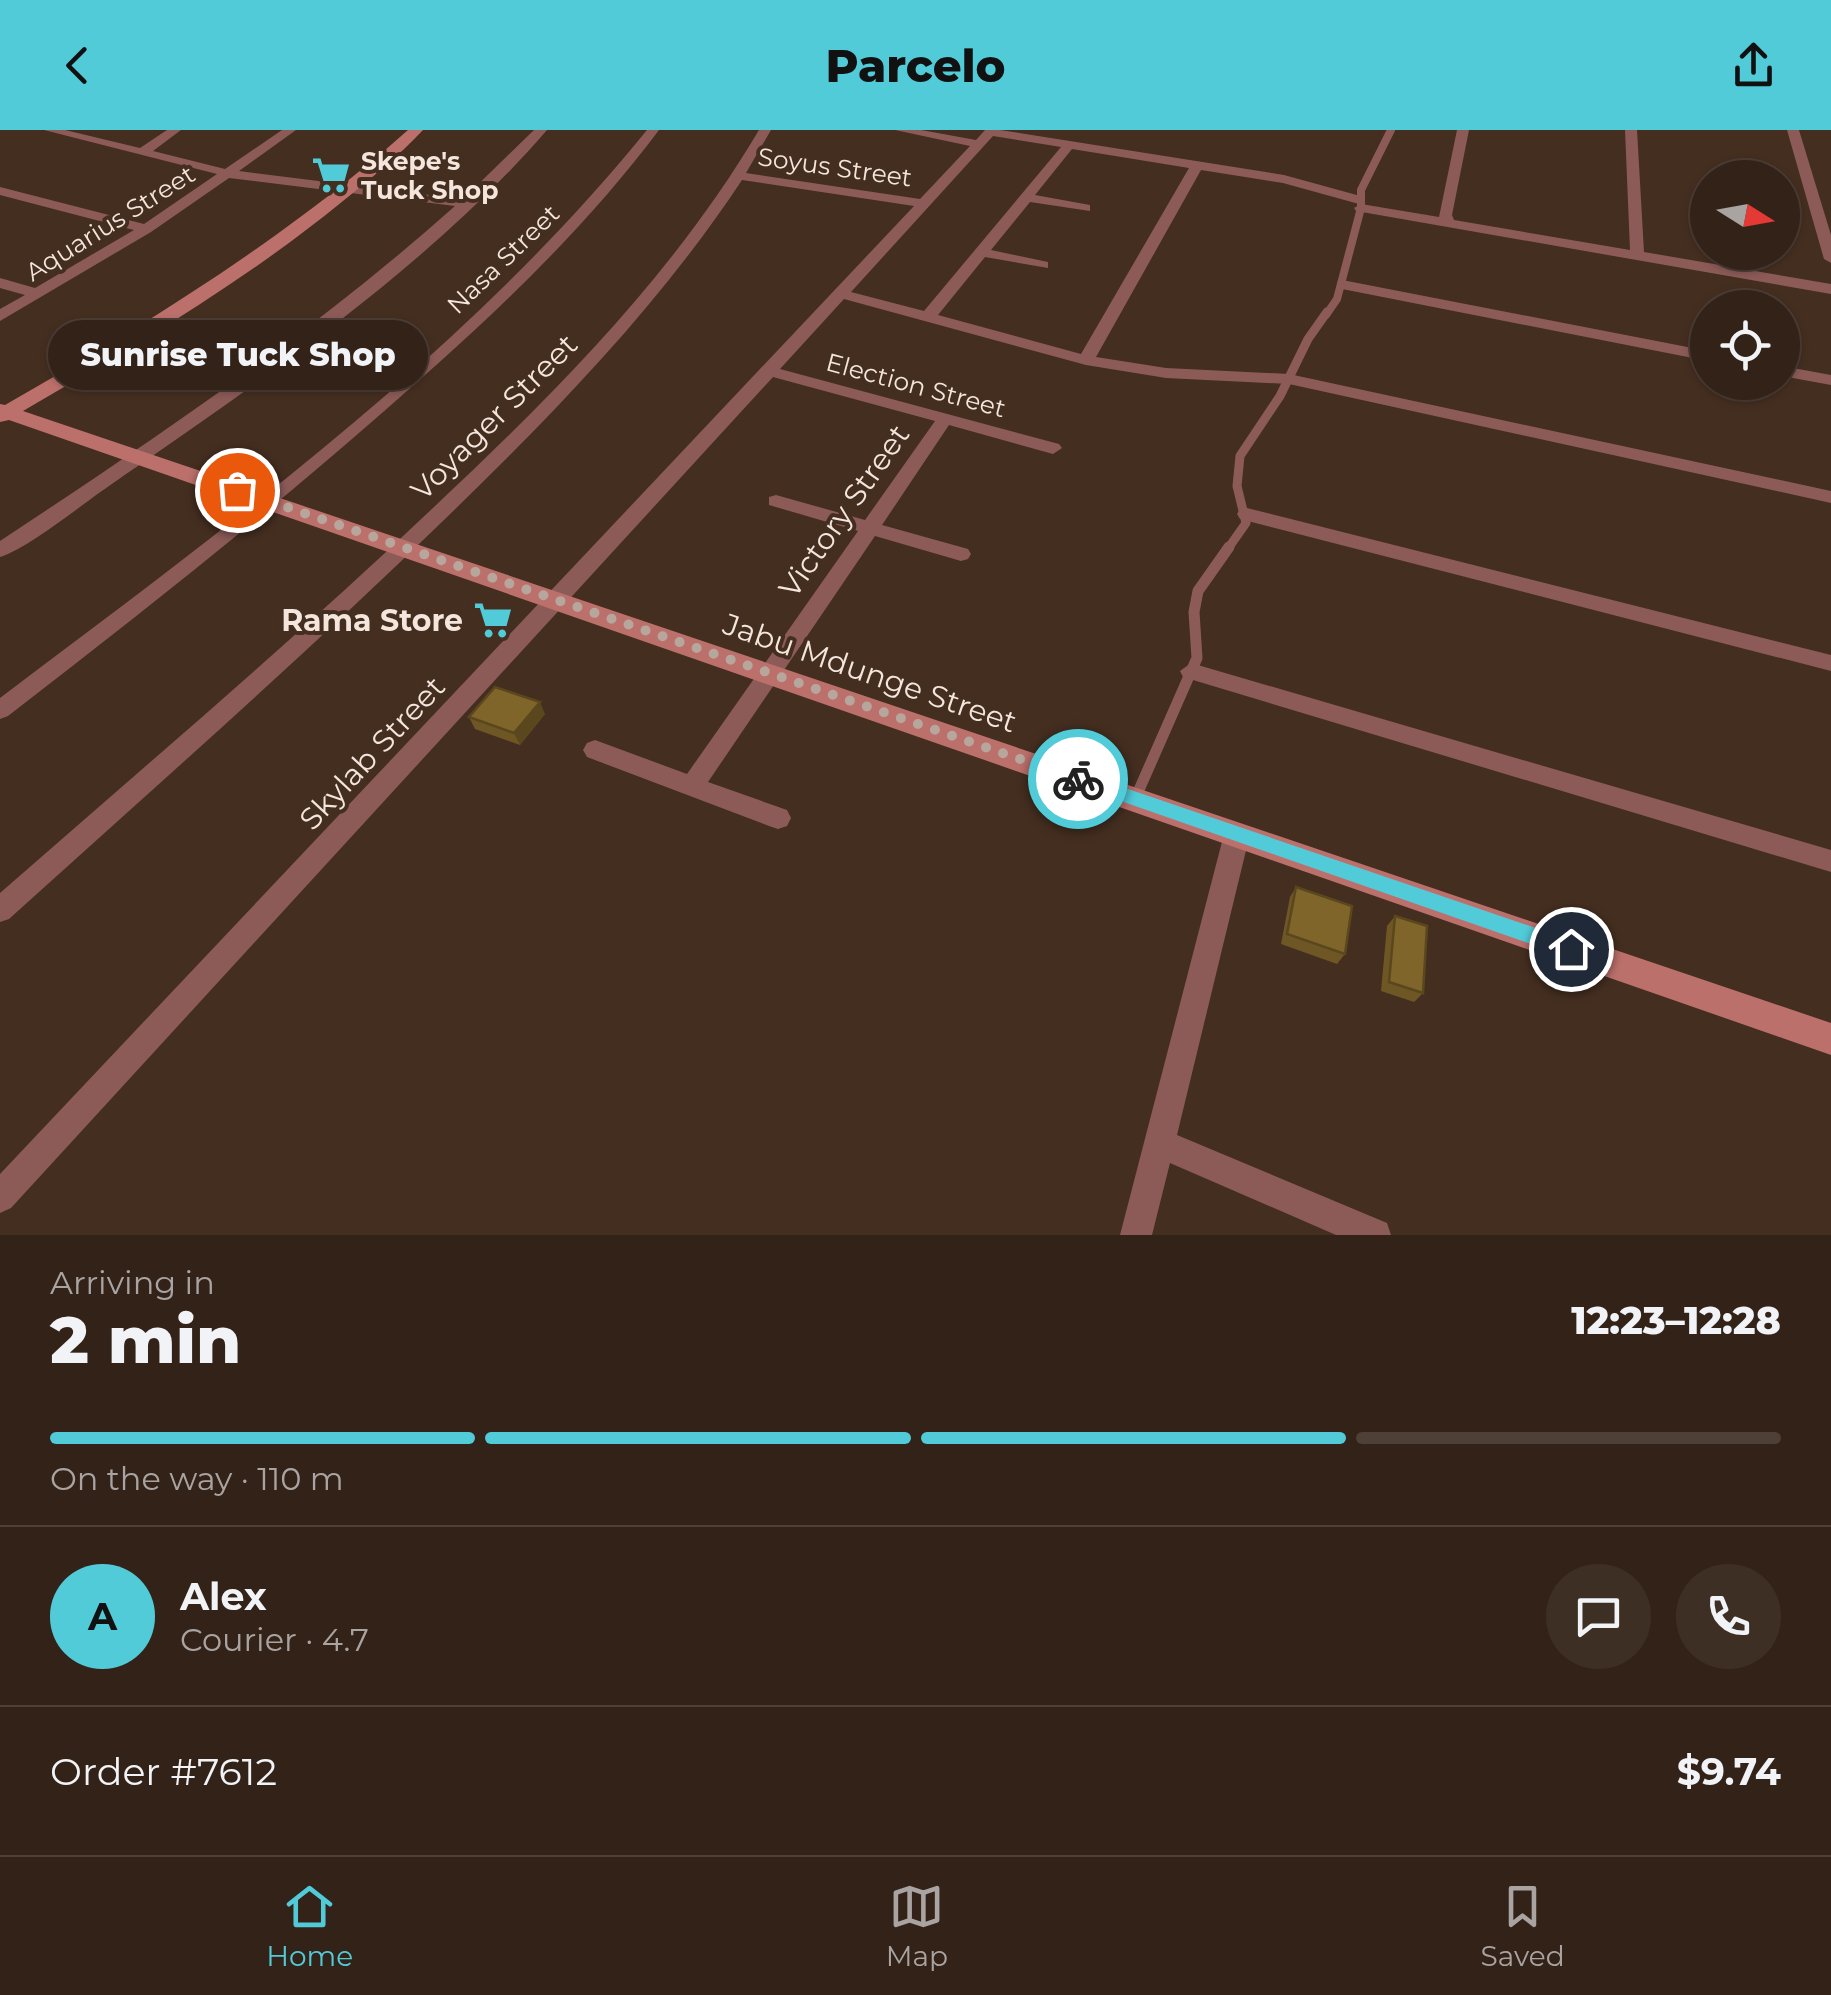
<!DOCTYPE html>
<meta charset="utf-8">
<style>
:root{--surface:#332218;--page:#3e2f25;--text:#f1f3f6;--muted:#a9a4a2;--line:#4e3f37;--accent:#52cbd9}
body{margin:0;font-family:Montserrat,sans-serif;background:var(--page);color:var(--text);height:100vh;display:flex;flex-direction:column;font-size:38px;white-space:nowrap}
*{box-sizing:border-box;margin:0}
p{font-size:32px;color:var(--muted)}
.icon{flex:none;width:55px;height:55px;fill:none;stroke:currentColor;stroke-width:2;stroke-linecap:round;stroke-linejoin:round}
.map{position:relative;height:1105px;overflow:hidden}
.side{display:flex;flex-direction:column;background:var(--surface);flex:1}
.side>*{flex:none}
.needle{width:65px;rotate:101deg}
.fabs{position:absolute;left:1690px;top:30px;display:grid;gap:20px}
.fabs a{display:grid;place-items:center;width:110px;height:110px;border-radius:50%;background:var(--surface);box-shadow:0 2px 8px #0004,0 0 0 2px var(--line);font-size:50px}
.pin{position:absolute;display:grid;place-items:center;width:85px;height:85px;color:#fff;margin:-42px;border:5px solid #fff;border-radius:50%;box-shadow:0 2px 10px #0007}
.courier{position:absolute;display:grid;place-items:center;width:100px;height:100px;margin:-50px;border:8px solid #52cbd9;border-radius:50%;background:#fff;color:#222;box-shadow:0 2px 12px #0007}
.bubble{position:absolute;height:70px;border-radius:35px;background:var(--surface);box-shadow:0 2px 8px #0004,0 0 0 2px var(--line);font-size:32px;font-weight:800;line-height:70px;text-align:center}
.overview em{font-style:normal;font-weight:800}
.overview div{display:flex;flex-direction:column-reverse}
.overview{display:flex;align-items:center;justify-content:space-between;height:170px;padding:0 50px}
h1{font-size:65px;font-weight:800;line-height:75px}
.bar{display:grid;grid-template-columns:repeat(4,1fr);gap:15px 10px;align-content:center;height:120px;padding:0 50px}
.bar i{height:12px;border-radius:8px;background:var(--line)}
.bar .selected{background:var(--accent)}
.bar p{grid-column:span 4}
.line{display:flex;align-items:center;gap:25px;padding:0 50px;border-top:2px solid var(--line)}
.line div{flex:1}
.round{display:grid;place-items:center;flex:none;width:105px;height:105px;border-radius:52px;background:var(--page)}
header{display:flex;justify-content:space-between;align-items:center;height:130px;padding:0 50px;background:var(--accent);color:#111;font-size:45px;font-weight:800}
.tab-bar{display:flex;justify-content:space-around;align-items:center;height:140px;border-top:2px solid var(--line);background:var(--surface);font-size:28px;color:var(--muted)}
.tab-bar a{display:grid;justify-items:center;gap:5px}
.tab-bar .selected{color:var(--accent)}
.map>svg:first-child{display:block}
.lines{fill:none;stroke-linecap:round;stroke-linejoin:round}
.lane-far2{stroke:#8c5b58;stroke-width:8}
.lane-far1{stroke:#8c5b58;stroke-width:9}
.lane{stroke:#8c5b58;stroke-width:11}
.street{fill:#8c5b58;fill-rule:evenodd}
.secondary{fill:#bc706c;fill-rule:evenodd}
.wall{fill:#6e5725}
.shaded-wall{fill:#5a471e}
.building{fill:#80652b;stroke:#5a471e;stroke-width:2.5}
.route{fill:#52cbd9}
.done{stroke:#b6a69b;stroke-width:10;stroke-dasharray:0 18}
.labels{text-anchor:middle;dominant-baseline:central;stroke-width:8;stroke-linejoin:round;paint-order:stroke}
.far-poi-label{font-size:25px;font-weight:bold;fill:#f4e6dd;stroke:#442e20;text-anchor:start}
.far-street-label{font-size:25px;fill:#f4e6dd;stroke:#442e20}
.street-label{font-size:30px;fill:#f4e6dd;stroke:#442e20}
.poi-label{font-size:30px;font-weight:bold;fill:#f4e6dd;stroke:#442e20;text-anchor:end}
</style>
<header><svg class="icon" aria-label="back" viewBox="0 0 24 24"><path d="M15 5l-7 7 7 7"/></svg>Parcelo<svg class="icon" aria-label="share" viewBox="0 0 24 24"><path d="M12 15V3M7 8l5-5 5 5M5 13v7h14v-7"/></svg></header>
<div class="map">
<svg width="1831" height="1105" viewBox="0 0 1831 1105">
<rect width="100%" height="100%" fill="#442e20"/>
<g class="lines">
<path class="lane-far2" d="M1326,185l11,-16 24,-91v-18l30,-60"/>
<path class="lane-far1" d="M1227,420l19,-27 -9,-37 3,-30 40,-60 28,-57 19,-27"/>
<path class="lane" d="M1135,669l62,-141 -3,-46 4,-21 31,-44"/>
<path class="street" d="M44,0h21l75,18 27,-18h14l-28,21 72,18 57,-39h14l-57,41 224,28 71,-69h13c-116,135 -290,254 -438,356 -28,19 -80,62 -109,71v-16c157,-104 314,-209 455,-335l-226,-28 -78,54 -151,89v-12l25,-14 -25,-7v-10l35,10 99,-58 -134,-35v-8l144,37 73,-50z
M647,0h12c-83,111 -187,205 -292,296 -116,101 -237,196 -359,290l-8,3v-21c228,-172 466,-345 647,-568z
M759,0h12l-25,43 174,26 50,-53 -75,-16h26l55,10 9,-10h15l284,45 80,22v6l-5,1 -76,-21 -82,-13 -105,187 70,11 123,6 542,117v12l-542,-119 -123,-6 -80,-13 -242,-66 -64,70 279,75 3,4 -9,6 -104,-29 -67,100 86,24 3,5 -3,5 -7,2 -86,-25 -167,246 79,28 4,8 -4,8 -9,3 -9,-3 -182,-69 -4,-7 4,-7 8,-3 92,34 171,-243 -89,-26v-8l7,-2 89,25 70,-99 -162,-44 -762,831 -11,5v-39l914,-968 -172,-26c-84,127 -189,234 -298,340 -141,137 -289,267 -435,399l-9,3v-29c146,-128 294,-253 435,-387 122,-115 238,-231 324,-376zM993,6l68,11 -137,164 -73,-19zM1072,19l117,19 -108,186 -143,-39 47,-58 63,11v-6l-57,-12 39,-48 60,9v-6l-55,-10z
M1457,0h12l-17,85 2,5 176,30 -5,-120h12l7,122 187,32v10l-475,-83 -2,-3 7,-4 78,13z
M1787,0h12l32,105v28l-7,-4z
M1342,150l366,71v10l-371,-73v-6z
M1782,236l49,9v10l-49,-9z
M1247,378l584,147v16l-591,-152 -3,-5 3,-5z
M1191,533l640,187v22l-648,-195 -3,-6z
M1237,693l9,3 4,8 -73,301 210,88 4,12h-55l-166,-72 -18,72h-32l104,-401 4,-8z"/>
<path class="secondary" d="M408,0h15c-24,26 -53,49 -80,71 -99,81 -210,146 -320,210l1808,612v32l-1822,-635 -9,2v-18l5,1c142,-81 280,-166 403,-275z"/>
</g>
<path class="wall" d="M545,584l-25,31 -45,-16 -6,-12z
M1296,757l49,67 -8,10 -56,-20 9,-47z
M1395,786l28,77 -9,9 -33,-11 6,-65z"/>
<path class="shaded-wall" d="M540,572l5,12 -25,31 -6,-12z"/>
<path class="building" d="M495,557l45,15 -26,31 -45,-16z
M1296,757l56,19 -7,48 -58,-20z
M1395,786l32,10 -4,67 -34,-11z"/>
<path class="route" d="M1078,642l493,168 10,9 -10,9 -499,-174v-10z"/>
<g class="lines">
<path class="done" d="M237,360l841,289"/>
</g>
<defs>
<g id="supermarket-bare" transform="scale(3)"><path d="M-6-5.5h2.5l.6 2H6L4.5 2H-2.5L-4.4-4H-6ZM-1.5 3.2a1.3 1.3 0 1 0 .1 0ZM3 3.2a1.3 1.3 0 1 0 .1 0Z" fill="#52cbd9" stroke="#442e20" stroke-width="2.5" paint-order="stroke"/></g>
</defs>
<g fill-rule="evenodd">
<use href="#supermarket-bare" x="331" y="45"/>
<use href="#supermarket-bare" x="493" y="490"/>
</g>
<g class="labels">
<g class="far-poi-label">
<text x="361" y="31">Skepe's<tspan x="361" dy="29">Tuck Shop</tspan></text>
</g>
<g class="far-street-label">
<text transform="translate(835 37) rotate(8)">Soyus Street</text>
<text transform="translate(110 93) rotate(-32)">Aquarius Street</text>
<text transform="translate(503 129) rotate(-44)">Nasa Street</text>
<text transform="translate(916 255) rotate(15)">Election Street</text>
</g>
<g class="street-label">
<text transform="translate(494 287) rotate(-45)">Voyager Street</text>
<text transform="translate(844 381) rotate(-55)">Victory Street</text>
<text transform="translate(870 543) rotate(19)">Jabu Mdunge Street</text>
<text transform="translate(372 623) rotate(-47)">Skylab Street</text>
</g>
<g class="poi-label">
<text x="463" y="490">Rama Store</text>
</g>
</g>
</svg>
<div class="fabs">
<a><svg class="needle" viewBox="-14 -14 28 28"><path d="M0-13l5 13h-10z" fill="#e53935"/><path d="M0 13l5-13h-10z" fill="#a9a4a2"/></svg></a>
<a><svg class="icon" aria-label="locate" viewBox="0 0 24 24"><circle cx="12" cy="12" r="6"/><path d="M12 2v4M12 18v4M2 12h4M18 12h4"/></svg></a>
</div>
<div class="pin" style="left:237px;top:360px;background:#ea580c"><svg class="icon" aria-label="bag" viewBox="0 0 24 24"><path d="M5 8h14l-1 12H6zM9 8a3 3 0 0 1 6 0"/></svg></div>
<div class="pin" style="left:1571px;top:819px;background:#1f2937"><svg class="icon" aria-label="home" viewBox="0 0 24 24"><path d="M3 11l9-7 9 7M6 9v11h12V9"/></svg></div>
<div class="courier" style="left:1078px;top:649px"><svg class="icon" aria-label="bike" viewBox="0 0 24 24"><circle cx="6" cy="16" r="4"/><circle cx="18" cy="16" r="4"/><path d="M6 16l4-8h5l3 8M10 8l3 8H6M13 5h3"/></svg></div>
<div class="bubble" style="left:48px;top:190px;width:380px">Sunrise Tuck Shop</div>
</div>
<section class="side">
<div class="overview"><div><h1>2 min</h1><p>Arriving in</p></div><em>12:23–12:28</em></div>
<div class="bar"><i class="selected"></i><i class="selected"></i><i class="selected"></i><i></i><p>On the way · 110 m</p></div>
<div class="line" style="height:180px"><b class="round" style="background:var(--accent);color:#111">A</b><div><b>Alex</b><p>Courier · 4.7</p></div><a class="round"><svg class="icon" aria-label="chat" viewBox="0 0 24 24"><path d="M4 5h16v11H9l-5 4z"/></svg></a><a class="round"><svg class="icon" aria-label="phone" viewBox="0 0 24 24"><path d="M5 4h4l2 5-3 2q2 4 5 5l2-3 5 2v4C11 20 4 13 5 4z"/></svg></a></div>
<div class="line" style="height:130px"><div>Order #7612</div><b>$9.74</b></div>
</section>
<nav class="tab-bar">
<a class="selected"><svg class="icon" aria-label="home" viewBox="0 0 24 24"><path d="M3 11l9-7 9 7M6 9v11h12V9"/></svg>Home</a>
<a><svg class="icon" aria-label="map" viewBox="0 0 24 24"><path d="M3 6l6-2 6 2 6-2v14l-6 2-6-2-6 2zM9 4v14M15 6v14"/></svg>Map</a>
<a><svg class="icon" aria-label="saved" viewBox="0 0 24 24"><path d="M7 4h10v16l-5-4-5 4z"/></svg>Saved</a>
</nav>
